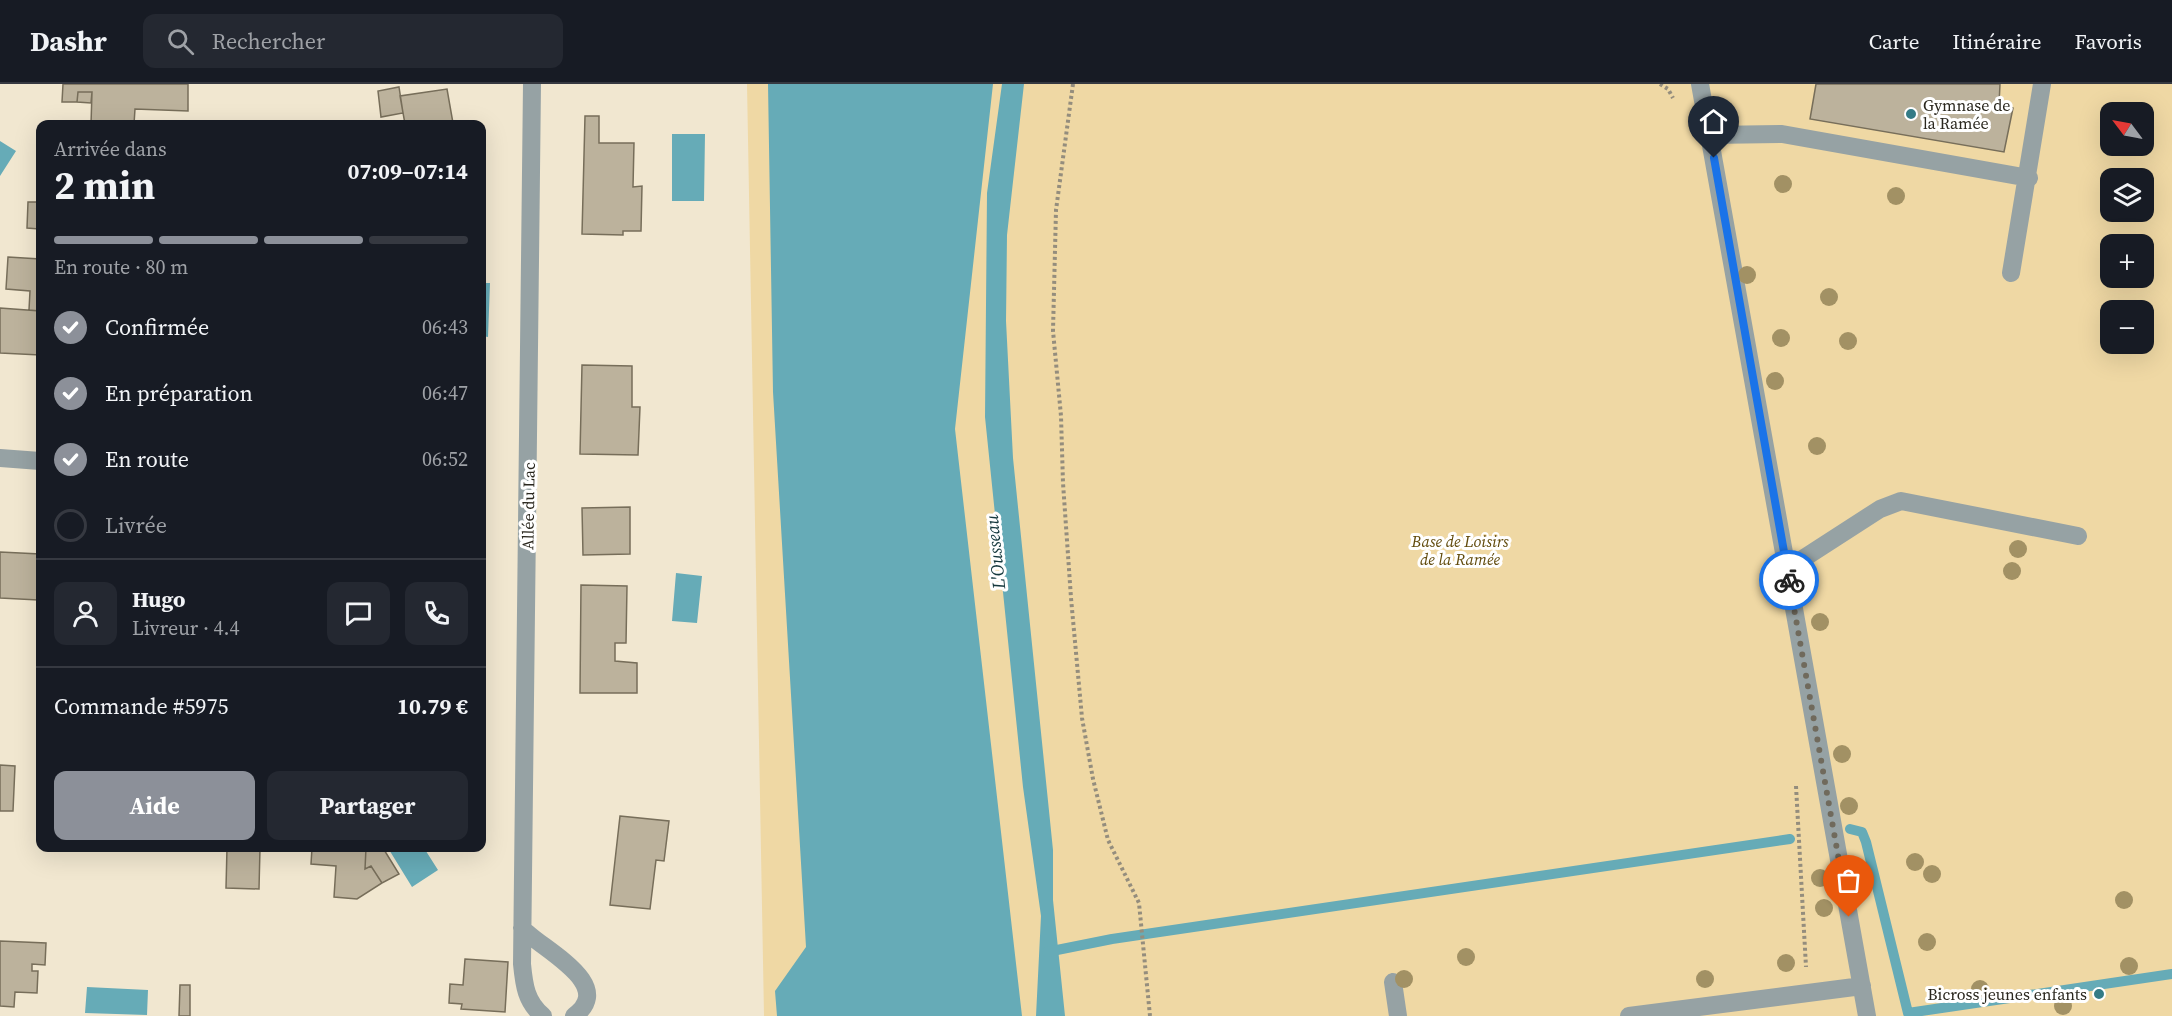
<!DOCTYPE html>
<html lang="fr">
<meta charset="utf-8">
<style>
:root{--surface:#171b24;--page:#242831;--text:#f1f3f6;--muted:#9ea1a6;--line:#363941;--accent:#8c9099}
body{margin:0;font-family:"Source Serif 4",serif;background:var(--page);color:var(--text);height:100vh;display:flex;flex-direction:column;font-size:22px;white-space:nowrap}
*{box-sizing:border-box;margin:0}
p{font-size:20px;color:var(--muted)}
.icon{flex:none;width:33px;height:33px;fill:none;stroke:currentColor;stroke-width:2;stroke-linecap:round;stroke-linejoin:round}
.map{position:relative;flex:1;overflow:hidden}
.sheet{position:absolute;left:36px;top:36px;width:450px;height:732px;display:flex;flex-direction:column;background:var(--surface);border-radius:12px;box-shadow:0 6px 24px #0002}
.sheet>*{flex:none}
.needle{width:39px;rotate:302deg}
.buttons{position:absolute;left:2100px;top:18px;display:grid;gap:12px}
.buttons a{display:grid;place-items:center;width:54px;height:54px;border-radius:12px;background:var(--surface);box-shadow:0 6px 24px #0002;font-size:30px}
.pin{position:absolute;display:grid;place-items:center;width:51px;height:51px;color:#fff;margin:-62px -26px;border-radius:50% 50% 50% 0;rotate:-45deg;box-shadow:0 0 6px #0007}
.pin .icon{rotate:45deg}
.courier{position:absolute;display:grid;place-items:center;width:60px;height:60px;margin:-30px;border:4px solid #1a73e8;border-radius:50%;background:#fff;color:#222;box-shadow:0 2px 8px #0007}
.overview em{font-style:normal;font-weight:700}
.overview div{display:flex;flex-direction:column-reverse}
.overview{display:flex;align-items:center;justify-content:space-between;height:102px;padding:0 18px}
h1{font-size:39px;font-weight:700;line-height:45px}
.bar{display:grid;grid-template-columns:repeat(4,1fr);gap:9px 6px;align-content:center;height:72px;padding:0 18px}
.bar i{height:8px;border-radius:4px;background:var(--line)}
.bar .current{background:var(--accent)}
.bar p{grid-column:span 4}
.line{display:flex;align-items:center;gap:15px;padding:0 18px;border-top:2px solid var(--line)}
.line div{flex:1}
.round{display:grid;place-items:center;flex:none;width:63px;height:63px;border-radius:12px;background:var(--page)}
ol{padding:0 18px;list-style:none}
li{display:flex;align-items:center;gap:18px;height:66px}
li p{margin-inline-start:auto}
li .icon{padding:6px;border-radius:50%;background:var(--accent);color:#fff;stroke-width:4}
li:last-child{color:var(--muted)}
li i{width:33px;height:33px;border:3px solid var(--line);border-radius:50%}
.cta{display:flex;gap:12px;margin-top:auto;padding:12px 18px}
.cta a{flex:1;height:69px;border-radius:12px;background:var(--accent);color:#fff;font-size:24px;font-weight:700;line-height:69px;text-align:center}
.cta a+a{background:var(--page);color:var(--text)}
header{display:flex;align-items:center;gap:36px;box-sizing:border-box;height:84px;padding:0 30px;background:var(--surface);border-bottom:2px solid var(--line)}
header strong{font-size:28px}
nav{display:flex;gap:33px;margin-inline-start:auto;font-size:21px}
.search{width:420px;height:54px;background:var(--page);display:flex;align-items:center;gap:15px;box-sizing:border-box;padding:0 21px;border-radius:12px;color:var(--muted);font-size:22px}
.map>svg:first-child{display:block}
.green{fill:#efd8a4;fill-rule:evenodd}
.water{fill:#66abb7}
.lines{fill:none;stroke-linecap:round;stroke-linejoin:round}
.stream{stroke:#66abb7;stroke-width:10}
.building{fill:#bcb29c;stroke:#776e5a;stroke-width:1.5}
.path{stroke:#948d7d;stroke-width:4;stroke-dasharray:3 3;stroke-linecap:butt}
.minor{stroke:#96a2a4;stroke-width:18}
.tree{fill:#a29164}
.done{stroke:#706a5c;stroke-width:6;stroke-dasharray:0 10.8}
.route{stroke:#1a73e8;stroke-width:8}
.poi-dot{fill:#347b86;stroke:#fff;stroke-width:2}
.labels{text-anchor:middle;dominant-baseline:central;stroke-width:6;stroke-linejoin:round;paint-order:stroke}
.poi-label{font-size:16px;fill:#2a271e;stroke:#fff;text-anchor:start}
.street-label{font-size:16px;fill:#2a271e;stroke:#fff}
.park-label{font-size:16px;font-style:italic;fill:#614a0b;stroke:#fff}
.water-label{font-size:18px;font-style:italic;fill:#15383d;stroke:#fff}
</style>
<header>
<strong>Dashr</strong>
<div class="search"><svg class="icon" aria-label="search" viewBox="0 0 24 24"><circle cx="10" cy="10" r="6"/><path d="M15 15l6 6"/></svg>Rechercher</div>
<nav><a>Carte</a><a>Itinéraire</a><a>Favoris</a></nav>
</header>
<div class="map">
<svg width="2172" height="932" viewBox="0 0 2172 932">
<rect width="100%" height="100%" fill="#f1e7d0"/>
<path class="green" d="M747,0h1425v932h-1408zM2110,28h34v34h-34zM2110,94h34v34h-34zM2110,160h34v34h-34zM2110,226h34v34h-34z"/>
<path class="water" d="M768,0h225l-38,345 67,587h-245l-2,-25 31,-44 -33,-555z
M1002,0h22l-17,151 -1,86 7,137 40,392v50l12,116h-29l5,-100 -18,-129 -38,-370 2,-224z
M672,50h33l-1,67h-32z
M0,57l16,10 -16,25z
M482,199h8l-2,54 -6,-1z
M676,489l26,3 -5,47 -25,-2z
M388,764h36l14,22 -26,17z
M87,903l61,3 -1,25 -62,-2z"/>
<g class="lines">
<path class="stream" d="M1850,745l12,3 4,10 42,171 264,-39
M1047,868l65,-13 678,-100"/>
</g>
<path class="building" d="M63,0h125v27l-53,-2 -1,15h-43l1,-32h-14l-1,10h-15z
M1816,0h184l-1,21 14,3 -9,44 -194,-33z
M399,3l4,26 -22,4 -3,-26z
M447,5l6,34 -48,1 -5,-28z
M78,8h14l-1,11 -14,-1z
M585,32h14v27h35l-1,44 9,-1 -1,45h-18v4l-41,-1z
M28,118h12l-1,27 -12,-1z
M8,173l32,2v52l-11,-1 1,-19 -24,-2z
M0,224l40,3v44l-40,-2z
M582,281l50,1v41h8l-2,48 -58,-1z
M630,423v47l-47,1 -1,-47z
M0,468l40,2 -2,46 -38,-2z
M581,501l46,1 -1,57h-11v18l22,2v30h-57z
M0,681l15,1 -2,45h-13z
M620,732l49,5 -5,40 -8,-1 -6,49 -40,-4z
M227,764h33l-1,41 -33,-1z
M312,764h54l-1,21 6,-3 11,17 -25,16 -23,-2 2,-31 -25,-2z
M366,764h17l16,26 -17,9 -11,-17 -6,3z
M0,857l46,2 -1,22 -13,-1v7h6l-1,22 -22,-1 -1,15 -14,-1z
M465,875l43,3 -3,50 -44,-3 1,-5 -13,-1 1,-19 13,1z
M180,901h10v31h-11z"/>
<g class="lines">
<path class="path" d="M1073,0l-17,126 -3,121 8,85 2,67 8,115 11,120 11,61 15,61 31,63 11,113
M1660,0l8,5 5,9
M1796,702l10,181"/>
<path class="minor" d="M532,0l-10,880c2,21 4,38 21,52
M1700,0l167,932
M1710,51l72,-1 247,44
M2011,189l31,-189
M0,374l40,3
M1787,485l93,-60 21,-8 177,35
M522,844c17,20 96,56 52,88
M1393,898l5,34
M1629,932l233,-30"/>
</g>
<g class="tree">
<circle cx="1783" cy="100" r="9"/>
<circle cx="1896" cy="112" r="9"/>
<circle cx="1747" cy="191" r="9"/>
<circle cx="1829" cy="213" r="9"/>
<circle cx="1781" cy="254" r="9"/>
<circle cx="1848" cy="257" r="9"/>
<circle cx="1775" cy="297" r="9"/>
<circle cx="1817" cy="362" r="9"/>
<circle cx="2018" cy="465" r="9"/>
<circle cx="2012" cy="487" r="9"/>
<circle cx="1820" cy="538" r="9"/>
<circle cx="1842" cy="670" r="9"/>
<circle cx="1849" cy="722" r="9"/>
<circle cx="1915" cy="778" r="9"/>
<circle cx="1932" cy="790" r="9"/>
<circle cx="1820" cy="794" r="9"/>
<circle cx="2124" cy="816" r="9"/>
<circle cx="1824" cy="824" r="9"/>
<circle cx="1927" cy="858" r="9"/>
<circle cx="1466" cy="873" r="9"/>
<circle cx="1786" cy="879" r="9"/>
<circle cx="2129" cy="882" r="9"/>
<circle cx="1404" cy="895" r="9"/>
<circle cx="1705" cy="895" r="9"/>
<circle cx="1980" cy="905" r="9"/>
<circle cx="2063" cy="922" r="9"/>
</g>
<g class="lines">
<path class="done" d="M1789,496l60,337"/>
<path class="route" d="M1714,74l75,422"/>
</g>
<g class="poi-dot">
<circle cx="1911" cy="30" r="6"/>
<circle cx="2099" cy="910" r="6"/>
</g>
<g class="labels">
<g class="poi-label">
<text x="1923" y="21">Gymnase de<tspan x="1923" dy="18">la Ramée</tspan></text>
<text x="2087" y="910" text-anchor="end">Bicross jeunes enfants</text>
</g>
<g class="street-label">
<text transform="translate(528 422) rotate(-89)">Allée du Lac</text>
</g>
<g class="park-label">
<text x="1460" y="457">Base de Loisirs<tspan x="1460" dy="18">de la Ramée</tspan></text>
</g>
<g class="water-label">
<text transform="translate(995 468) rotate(-96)">L'Ousseau</text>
</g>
</g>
</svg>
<div class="buttons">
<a><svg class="needle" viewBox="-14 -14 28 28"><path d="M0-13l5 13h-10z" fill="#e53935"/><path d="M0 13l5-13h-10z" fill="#9ea1a6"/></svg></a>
<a><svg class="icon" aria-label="layers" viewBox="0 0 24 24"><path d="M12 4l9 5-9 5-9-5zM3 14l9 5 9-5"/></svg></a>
<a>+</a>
<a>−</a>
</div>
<div class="pin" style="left:1849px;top:833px;background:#ea580c"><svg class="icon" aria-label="bag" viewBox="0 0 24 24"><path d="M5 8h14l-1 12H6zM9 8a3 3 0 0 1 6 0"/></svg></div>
<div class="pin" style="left:1714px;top:74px;background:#1f2937"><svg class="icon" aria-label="home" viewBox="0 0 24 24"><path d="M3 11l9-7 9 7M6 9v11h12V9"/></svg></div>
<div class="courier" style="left:1789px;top:496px"><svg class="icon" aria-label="bike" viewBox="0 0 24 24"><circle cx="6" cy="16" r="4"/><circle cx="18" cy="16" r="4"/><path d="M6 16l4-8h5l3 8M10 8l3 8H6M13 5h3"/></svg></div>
<section class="sheet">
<div class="overview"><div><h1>2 min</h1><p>Arrivée dans</p></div><em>07:09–07:14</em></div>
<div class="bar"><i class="current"></i><i class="current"></i><i class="current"></i><i></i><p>En route · 80 m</p></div>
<ol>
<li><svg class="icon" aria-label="check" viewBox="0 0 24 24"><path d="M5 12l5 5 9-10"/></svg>Confirmée<p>06:43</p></li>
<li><svg class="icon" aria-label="check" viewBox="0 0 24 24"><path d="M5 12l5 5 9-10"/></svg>En préparation<p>06:47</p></li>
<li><svg class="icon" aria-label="check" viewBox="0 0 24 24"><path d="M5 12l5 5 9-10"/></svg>En route<p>06:52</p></li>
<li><i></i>Livrée</li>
</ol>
<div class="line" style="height:108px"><a class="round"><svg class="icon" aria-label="person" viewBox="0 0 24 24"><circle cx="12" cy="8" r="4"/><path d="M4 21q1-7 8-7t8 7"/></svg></a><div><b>Hugo</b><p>Livreur · 4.4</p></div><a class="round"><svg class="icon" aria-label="chat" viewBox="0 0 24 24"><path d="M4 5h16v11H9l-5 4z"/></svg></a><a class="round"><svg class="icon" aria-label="phone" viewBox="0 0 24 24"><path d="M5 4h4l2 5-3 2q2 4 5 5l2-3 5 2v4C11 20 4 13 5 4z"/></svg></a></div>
<div class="line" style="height:78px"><div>Commande #5975</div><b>10.79 €</b></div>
<div class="cta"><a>Aide</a><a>Partager</a></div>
</section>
</div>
